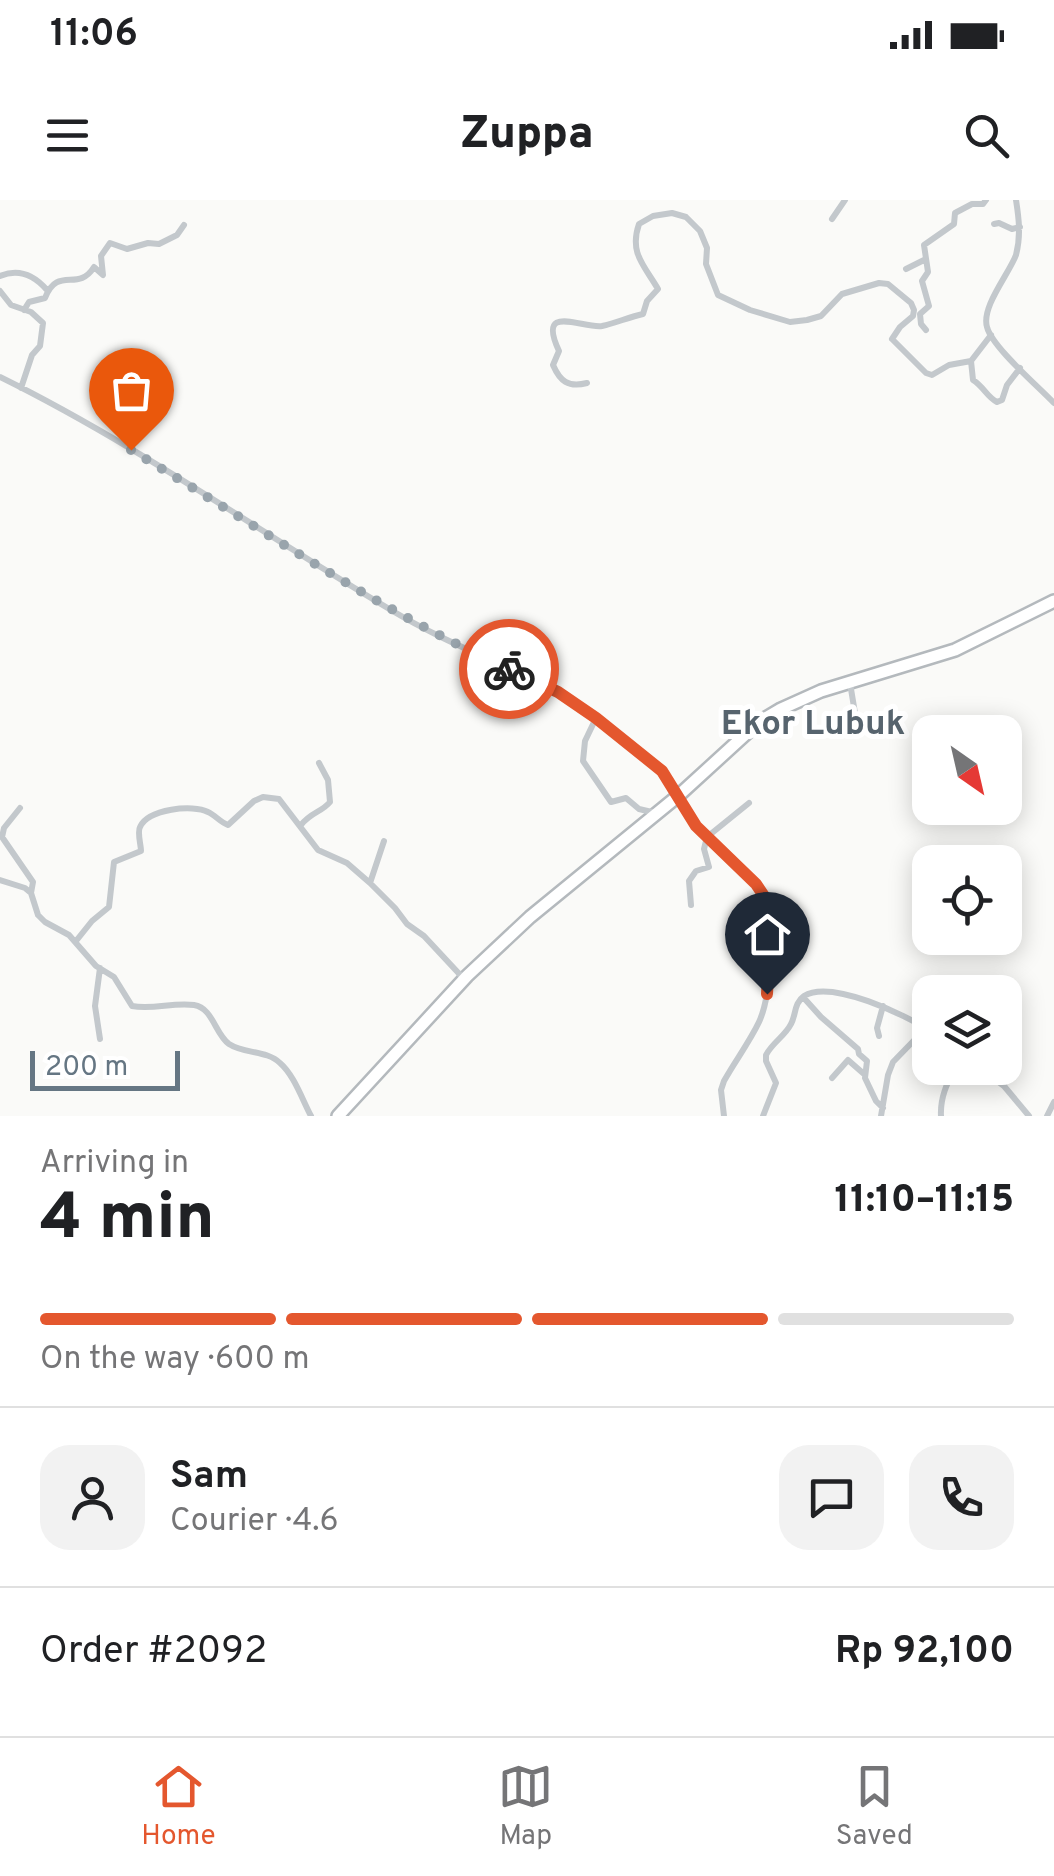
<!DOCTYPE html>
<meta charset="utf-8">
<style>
:root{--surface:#fff;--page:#f2f2f2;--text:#202124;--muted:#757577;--line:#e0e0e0;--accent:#e4572e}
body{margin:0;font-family:Overpass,sans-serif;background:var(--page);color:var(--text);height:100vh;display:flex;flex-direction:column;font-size:38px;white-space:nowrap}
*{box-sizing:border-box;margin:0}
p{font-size:32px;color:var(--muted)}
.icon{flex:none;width:55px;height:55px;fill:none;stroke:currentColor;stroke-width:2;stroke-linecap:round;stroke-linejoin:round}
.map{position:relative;height:916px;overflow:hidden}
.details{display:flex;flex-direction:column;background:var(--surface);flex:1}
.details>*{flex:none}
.needle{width:65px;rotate:146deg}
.controls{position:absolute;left:912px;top:515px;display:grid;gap:20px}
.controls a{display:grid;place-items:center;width:110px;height:110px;border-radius:20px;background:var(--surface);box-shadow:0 5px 25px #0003;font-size:50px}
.scale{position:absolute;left:30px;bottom:25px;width:150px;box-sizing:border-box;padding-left:10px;border:5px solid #657683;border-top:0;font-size:28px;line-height:35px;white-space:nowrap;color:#657683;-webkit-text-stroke:8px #fff;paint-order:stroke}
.pin{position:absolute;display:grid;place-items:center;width:85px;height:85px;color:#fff;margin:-102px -42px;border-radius:50% 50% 50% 0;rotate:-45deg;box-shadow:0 0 10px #0007}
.pin .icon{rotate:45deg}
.courier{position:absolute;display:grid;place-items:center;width:100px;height:100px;margin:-50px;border:8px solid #e4572e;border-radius:50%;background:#fff;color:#222;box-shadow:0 2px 12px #0007}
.overview em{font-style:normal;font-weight:800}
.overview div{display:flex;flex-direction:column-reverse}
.overview{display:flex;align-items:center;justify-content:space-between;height:170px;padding:0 40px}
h1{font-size:65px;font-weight:800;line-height:75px}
.bar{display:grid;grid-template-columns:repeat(4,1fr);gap:15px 10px;align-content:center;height:120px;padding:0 40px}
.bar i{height:12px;border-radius:8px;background:var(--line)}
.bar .current{background:var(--accent)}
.bar p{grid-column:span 4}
.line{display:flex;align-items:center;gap:25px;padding:0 40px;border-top:2px solid var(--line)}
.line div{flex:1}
.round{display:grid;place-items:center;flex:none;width:105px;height:105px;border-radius:30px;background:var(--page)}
.status{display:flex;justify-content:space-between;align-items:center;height:70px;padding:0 50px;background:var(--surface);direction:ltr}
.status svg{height:28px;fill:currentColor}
header{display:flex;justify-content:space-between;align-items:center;height:130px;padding:0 40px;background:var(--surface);font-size:45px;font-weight:800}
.dock{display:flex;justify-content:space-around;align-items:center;height:140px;border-top:2px solid var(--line);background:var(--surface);font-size:28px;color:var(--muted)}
.dock a{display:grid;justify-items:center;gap:5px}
.dock .current{color:var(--accent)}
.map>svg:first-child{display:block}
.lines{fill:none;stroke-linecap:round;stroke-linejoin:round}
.highway-casing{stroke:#b4b9bd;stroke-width:16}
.minor{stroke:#c3c8cc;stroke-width:6}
.highway{stroke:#fff;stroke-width:11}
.done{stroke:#99a4ac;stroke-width:10;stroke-dasharray:0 18}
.route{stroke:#e4572e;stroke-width:12}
.labels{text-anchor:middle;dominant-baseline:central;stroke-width:10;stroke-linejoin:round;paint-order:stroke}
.quarter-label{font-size:35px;font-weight:bold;fill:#57646e;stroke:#fff}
</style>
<div class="status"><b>11:06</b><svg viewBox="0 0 49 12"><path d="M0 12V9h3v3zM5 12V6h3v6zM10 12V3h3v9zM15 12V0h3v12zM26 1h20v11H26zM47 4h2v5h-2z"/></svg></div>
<header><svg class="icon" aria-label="menu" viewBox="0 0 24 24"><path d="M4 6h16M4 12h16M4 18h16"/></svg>Zuppa<svg class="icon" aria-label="search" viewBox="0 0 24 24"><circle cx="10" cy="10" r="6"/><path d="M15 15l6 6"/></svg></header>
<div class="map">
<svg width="1054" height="916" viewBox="0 0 1054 916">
<rect width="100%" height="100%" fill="#fafaf8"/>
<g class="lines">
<g class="highway-casing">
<path id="highway" d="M338,916l129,-140 63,-59 148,-121 81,-74 22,-13 40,-18 134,-41 99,-49"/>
</g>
<path class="minor" d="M1016,0c3,19 5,36 0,55 -7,19 -35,52 -29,72 5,20 51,59 67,76
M832,19l13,-19
M994,24l5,-1 13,6 8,-2
M906,69l20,-10
M0,76c19,-8 34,-1 47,14
M0,91l11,14 20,7 12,11 -3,23 -8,9 -11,33
M24,110l5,-8 16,-4c13,-33 33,-5 49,-31l9,8 -2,-19 9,-13 17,6 21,-6 11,1 18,-9 7,-10
M926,130l-5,-6 -1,-10 9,-8 -7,-25 6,-9 -4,-27 30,-21 1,-11 17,-9h11l3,-4
M892,139l34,34 6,2 17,-10 22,-4 20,-26
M971,161l2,19c11,7 14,17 24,22l5,-2 5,-15 13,-17
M0,177c136,67 261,156 391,233 53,32 110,53 164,80 37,19 72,50 103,78 19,17 25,44 42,62 20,22 50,38 63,66 13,26 8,100 -4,126 -10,21 -24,39 -35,59l-3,9 3,26
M587,183c-19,5 -27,-2 -34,-18l6,-14c-23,-49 24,-22 43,-25 14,-3 27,-9 41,-12l4,-13 11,-12c-14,-24 -29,-36 -19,-65l14,-8 19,-3 14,4 14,14 7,17 -1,16 12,31 32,15 40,12 17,-2 14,-4 21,-22 37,-11 9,1 23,19 3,7 -1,6 -13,11 -8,12
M850,483l5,30
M596,518l-11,23 -2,20 28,41 15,-4 13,11 17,4
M20,608l-16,20 -2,9 31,45 -2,11
M301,625c10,-13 21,-13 29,-23l-2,-22 -9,-17
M0,680l25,8 6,5 7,22 7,7 24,13 27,31 18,11 18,29c21,4 41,-4 62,-1 19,3 21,29 35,39 15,10 38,6 51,19 14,12 22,36 31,53
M370,683l14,-42
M691,705l-2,-24 7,-10 13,-4 -5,-18 3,-12 42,-34
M76,741l16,-20 17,-14 5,-45 27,-11c0,-6 -4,-19 -1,-24 8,-18 53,-23 68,-15 7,3 12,10 20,13l26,-24 9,-4 16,2 39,51 29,13 23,20 25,25 12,16 17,12 40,43
M100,768l-5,38 5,33
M803,797l18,20 37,32 1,5 8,7 -2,17 11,23 7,7
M879,836l-2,-8 6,-22
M980,868l24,18 25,30
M832,878l16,-18 16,14
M763,916l13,-33 -10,-22v-6c6,-12 19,-19 25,-31 5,-9 3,-21 13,-28 27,-17 102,19 126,35
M881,916l7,-41 5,-13 33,-34
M941,916c-1,-18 6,-33 14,-48
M1047,916l7,-14"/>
<use href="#highway" class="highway"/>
</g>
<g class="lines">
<path class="done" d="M131,250c125,75 245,159 378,219"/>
<path class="route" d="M509,469l49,23 38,26 66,53 34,55 60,58 8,12 4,13 2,28 -3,57"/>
</g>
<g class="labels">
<g class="quarter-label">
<text x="813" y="525">Ekor Lubuk</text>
</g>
</g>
</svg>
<div class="controls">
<a><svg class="needle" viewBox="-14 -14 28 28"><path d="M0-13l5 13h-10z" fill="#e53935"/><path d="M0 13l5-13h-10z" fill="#757577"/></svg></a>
<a><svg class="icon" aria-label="locate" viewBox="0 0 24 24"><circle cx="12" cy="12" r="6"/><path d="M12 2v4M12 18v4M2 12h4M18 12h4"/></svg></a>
<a><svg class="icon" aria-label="layers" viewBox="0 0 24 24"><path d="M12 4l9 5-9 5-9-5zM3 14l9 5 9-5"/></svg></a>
</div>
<div class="scale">200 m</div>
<div class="pin" style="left:131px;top:250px;background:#ea580c"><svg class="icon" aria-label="bag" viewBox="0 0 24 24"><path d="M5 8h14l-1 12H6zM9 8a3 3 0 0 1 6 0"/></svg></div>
<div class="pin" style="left:767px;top:794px;background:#1f2937"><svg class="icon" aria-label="home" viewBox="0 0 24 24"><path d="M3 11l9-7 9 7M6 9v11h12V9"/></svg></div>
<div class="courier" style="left:509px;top:469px"><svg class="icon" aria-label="bike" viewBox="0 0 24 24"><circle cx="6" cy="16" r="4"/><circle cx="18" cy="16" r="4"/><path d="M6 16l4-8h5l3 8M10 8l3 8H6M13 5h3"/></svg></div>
</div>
<section class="details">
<div class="overview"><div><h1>4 min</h1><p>Arriving in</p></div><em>11:10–11:15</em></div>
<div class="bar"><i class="current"></i><i class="current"></i><i class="current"></i><i></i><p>On the way · 600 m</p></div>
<div class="line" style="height:180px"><a class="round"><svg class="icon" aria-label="person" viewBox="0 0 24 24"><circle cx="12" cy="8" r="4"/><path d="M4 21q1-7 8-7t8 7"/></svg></a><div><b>Sam</b><p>Courier · 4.6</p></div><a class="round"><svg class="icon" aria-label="chat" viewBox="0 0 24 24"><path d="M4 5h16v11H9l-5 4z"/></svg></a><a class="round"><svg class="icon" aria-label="phone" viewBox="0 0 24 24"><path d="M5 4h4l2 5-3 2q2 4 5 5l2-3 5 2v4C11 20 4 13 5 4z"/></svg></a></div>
<div class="line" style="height:130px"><div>Order #2092</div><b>Rp 92,100</b></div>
</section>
<nav class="dock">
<a class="current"><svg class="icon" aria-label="home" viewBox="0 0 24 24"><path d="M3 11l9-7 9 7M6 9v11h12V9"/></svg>Home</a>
<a><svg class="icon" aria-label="map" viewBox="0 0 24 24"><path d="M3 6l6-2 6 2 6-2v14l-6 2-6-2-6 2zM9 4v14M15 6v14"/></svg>Map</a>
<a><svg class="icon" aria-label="saved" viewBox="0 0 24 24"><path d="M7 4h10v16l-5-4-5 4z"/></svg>Saved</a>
</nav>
